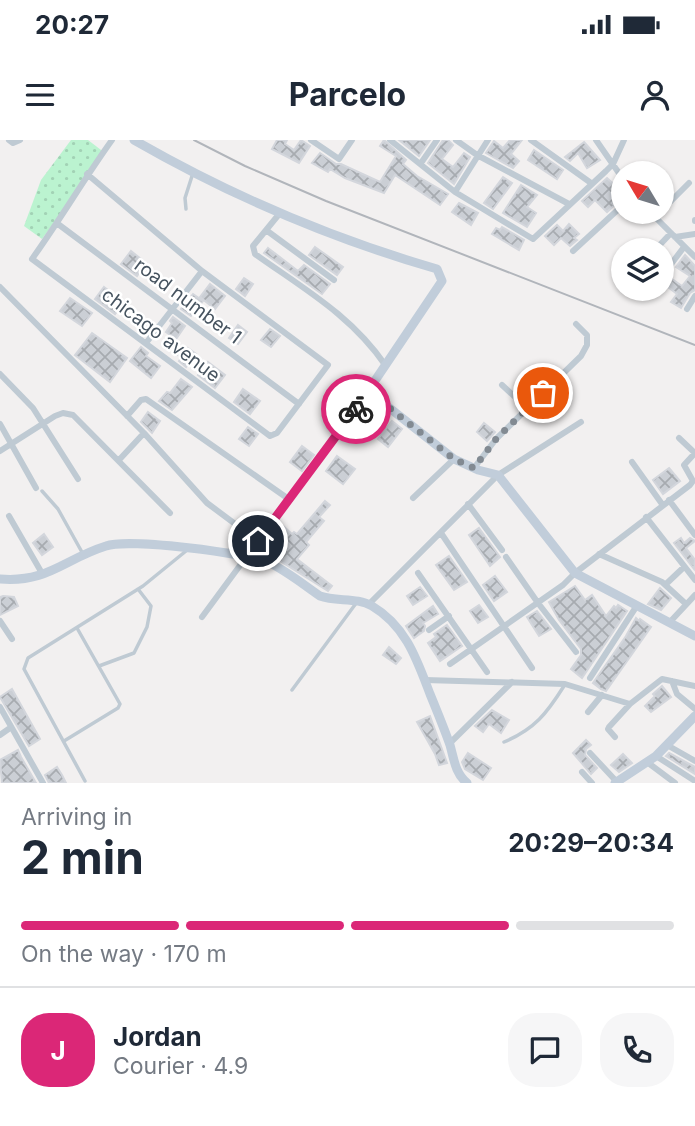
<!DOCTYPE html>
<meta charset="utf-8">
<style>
:root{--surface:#fff;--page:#f6f6f7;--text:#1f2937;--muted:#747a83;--line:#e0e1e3;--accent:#db2777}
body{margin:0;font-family:Inter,sans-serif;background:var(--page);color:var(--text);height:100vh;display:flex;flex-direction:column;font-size:26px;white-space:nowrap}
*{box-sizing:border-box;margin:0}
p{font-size:23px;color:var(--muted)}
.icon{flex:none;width:38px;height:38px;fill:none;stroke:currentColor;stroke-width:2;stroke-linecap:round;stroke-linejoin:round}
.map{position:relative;height:643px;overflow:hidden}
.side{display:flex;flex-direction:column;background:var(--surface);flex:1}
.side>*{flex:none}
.needle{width:46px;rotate:308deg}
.tools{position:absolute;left:611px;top:21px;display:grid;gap:14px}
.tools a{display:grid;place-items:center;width:63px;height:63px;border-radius:50%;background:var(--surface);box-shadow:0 2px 5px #0004;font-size:35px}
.pin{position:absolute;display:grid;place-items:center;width:60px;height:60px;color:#fff;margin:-30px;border:4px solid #fff;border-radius:50%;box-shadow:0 2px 7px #0007}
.courier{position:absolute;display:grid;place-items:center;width:70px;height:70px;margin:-35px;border:5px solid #db2777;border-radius:50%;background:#fff;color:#222;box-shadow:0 2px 9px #0007}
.head em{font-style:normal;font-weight:700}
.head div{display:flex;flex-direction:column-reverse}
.head{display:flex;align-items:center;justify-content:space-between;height:119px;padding:0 21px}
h1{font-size:46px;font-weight:700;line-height:52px}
.bar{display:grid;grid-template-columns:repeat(4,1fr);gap:10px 7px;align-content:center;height:84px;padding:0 21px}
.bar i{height:9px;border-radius:5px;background:var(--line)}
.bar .current{background:var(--accent)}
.bar p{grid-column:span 4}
.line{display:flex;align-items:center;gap:18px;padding:0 21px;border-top:2px solid var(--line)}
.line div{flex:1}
.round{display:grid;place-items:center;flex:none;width:74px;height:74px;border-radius:28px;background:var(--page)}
.status{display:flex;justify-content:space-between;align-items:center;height:49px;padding:0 35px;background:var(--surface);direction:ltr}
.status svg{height:19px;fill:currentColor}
header{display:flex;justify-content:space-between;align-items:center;height:91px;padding:0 21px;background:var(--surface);font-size:32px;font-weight:700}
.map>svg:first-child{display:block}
.park{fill:url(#park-dots)}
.building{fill:url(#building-cross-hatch);stroke:#d3d6dc;stroke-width:2}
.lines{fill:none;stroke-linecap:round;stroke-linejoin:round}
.lane{stroke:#bfcad3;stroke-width:3.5}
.street{stroke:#bfcad3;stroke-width:6}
.secondary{stroke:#c1cdda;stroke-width:9}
.rail{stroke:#b1b5bb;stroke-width:2}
.done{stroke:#828a92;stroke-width:7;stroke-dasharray:0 12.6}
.route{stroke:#db2777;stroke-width:9}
.labels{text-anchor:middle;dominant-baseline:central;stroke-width:5;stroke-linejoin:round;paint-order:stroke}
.street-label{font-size:19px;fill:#46535f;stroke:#fff}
</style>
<div class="status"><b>20:27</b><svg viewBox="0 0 49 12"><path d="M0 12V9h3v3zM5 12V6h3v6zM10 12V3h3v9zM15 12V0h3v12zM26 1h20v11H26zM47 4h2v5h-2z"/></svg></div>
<header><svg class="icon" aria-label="menu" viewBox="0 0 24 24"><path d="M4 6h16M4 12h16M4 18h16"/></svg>Parcelo<svg class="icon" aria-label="person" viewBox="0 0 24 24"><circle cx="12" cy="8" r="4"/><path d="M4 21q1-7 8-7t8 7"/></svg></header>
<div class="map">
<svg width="695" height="643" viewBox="0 0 695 643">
<defs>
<pattern id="park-dots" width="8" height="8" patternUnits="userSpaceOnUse" patternTransform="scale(1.75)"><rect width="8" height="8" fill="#bbf3d0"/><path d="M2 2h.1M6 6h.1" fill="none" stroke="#a2d2b5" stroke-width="1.8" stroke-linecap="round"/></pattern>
<pattern id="building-cross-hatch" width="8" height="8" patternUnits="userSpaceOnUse" patternTransform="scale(1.75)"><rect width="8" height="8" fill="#cbcfd5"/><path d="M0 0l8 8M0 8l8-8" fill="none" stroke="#a7abb0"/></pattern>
</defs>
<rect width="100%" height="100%" fill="#f2f0f0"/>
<path class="park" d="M71,0h17l17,13 -63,86 -18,-13 17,-46z"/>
<path class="building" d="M277,0h10l-2,4 9,6 7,-10 9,6 -11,17 -27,-14z
M384,0l22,20 -3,4 14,12 31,18 -8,11 -45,-30 -11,18 -39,-15 -15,-9 -2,3 -16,-9 8,-10 16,11h5l39,18 16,-26 -16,-10z
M399,0h31l-11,16z
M443,0h5l5,5 -11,14 11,8 11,-14 6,4 -16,27 -26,-21z
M510,0h12l-11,14 8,7 -6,7 -27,-15 8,-12 9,7z
M584,2l16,18 -13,8 -9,-15 -8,8 -5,-4z
M534,10l29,20 -6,9 -29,-19z
M503,37l9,6 -19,26 -9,-6z
M607,38l14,13 -7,7 4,4 -11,10 -12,-12 -7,7 -6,-6z
M521,45l16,10 -10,12 9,6 -9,14 -24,-14z
M459,63l19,10 -7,12 -19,-13z
M569,84l10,10 -5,4 3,2 -7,6 -9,-8 -7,7 -9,-9 12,-11 6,6z
M502,87l22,13 -5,10 -27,-16 4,-6 4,2z
M315,107l28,20 -6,8 -28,-20z
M268,108l30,23 6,-6 26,19 -8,10 -58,-41z
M131,111l15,12 -9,13 -16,-12z
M685,115l10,11v24l-5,3 -9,15 -10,-6 6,-8 -13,-10 5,-7 13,9 8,-10 -14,-9z
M244,138l9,6 -8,12 -9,-7z
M210,144l15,12 -10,13 -15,-12z
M104,147l20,15 -9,12 -20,-15z
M193,154l10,7 -12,15 -10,-7z
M70,158l22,15 -10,13 -22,-15z
M173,177l12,9 -9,13 -10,-7 6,-9 -2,-2z
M238,185l9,7 -9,12 -9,-6z
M270,189l10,7 -9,11 -10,-7z
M92,193l35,25 -17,24 -35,-27z
M141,207l7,6 -2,3 14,10 -9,12 -21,-17z
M188,208l8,6 -10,13 -7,-6 2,-3 -3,-3 4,-5 3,3z
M208,222l17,13 -10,13 -17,-13z
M181,239l11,8 -20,23 -13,-9 8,-9 3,1z
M243,249l17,12 -10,13 -16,-12z
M332,267l11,8 -7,9 -11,-8z
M148,272l12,9 -8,12 -11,-11z
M392,281l10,8 -14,18 -10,-8z
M484,283l11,9 -8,9 -10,-9z
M248,287l10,7 -9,12 -10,-7z
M302,306l12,9 -12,16 -12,-9z
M337,316l18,13 -12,15 -17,-13z
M669,328l11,13 -17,13 -10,-14z
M325,361l5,4 -11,12 5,4 -18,21 3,3 -12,14 35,27 -4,5 -48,-30 -20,-9 22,-27 10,9 2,-2 3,2z
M479,388l21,29 -10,9 -21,-31z
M44,394l9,13 -11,8 -9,-12z
M681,398l3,5 6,-5 5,3 -9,7 9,12 -1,9 -20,-26z
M449,416l18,26 -13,8 -18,-25z
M495,436l12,16 -13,9 -11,-16z
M575,446l10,14 7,-5 14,21 8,-10 2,2 2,-3 9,6 -45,67 -11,-9 10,-14v-6l-22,-29 -10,-18z
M420,447l7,9 -14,9 -6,-9z
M660,448l11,10 -10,12 -13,-6z
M3,456l11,1 4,9 -18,9v-18z
M479,465l9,12 -10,6 -8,-12z
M433,466l5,8 -15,9 2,3 -1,5 -10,7 -8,-12z
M537,471l14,18 -12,7 -12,-19z
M636,478l3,3 1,-2 11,8 -45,64 -5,-2 -8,-6 33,-47z
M447,485l15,21 -22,15 -12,-18 8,-6 -2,-3z
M389,507l12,11 -5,6 -13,-9z
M662,546l9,11 -20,15 -6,-6 10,-10 -2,-2z
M12,549l28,50 -11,7 -29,-49z
M492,570l17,10 -8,13 -12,-9 -6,8 -8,-6z
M430,576l17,47 -8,2 -4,-11 -18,-32z
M586,600l5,5 -5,4 -1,6 12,13 -6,6 -18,-21z
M18,610l3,7 15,26h-34l-2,-23z
M468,613l23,15 -8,12 -18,-11 -3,-7z
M669,613l26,14v7l-29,-18z
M623,614l9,9 -13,9 -8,-7z
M57,627l5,8 4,8h-17l-4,-8z"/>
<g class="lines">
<path class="lane" d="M186,69l-1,-11 8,-25
M42,351l16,18 25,45
M99,526l35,-13 13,-26 4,-21 -13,-17
M292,550l65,-88
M64,601l54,-33 2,-4 -43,-76
M504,602c31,-13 43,-29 60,-56
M85,641l-61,-112 4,-11 115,-72 43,-35"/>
<path class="street" d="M9,0l4,3 7,-3
M311,0l28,19 13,-19
M390,0l65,52 78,47 73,-68 7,-7 11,-24
M456,0l21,15 92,49
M531,0l60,43
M596,0l27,39
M421,23l16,-23
M87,34l115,97 126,94 -51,68 -7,3 -238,-177c28,-39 52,-80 80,-119
M455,52l33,-52
M662,70l27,-27
M650,72l45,45
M280,73l-27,33 2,8c49,35 96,61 131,112
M695,80v1
M58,84l241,180
M266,90l68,50
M675,97l20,-3
M655,110l16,-17
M573,111l50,-46
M662,136l22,-29
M622,146l1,-1
M0,147l144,146 63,70 51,38 -56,76
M648,152l3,-3
M687,169l8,-13
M146,203l56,-72
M0,234l33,34 45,71
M502,245l25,23
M127,276l14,-16 5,-1 144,101
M0,284l36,64
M0,311l55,-35 8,-3 10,2 97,98
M119,320l25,-27
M632,322l30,42
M474,328l22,-29 85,-83 6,-11v-10l-11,-11
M413,358l41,-39
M669,360l26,35
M468,364l34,46
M9,376l34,59
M646,377l49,63
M441,393l91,135
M258,401l110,-150
M599,414l63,28 24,22
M506,417l32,46 38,49
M418,433l69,99
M665,445l19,-18
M369,464l129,-129 83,-53
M0,481l12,18
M669,483l26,-28
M429,490l20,-14
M450,524l113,-79 12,-12 115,-88 3,-4 -9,-16 11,-12 -16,-15
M590,538l46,-71
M425,540l140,4 65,20 32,-25 33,7
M672,541l5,13 18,15
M0,567l43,76
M588,572l14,-17
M0,595l10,-7
M615,597l-7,-8 1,-2 21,-23
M449,604l63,-62
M667,605l28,16
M590,613l27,29
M656,616l39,25
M647,622l28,21
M582,632l10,11"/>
<path class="secondary" d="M134,0c94,54 199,99 303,129l5,12 -74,110 86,68 24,11 20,5 77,98 120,63
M0,439c48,4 64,-20 106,-33 22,-8 142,7 164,17 18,9 34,22 50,33 16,6 37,1 52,10 34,20 45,54 58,88 7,17 14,34 20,51 4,14 5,28 17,38
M615,643l41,-27 39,-40"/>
<path class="rail" d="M194,0l51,26 81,35 369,144"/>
</g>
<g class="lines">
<path class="done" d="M356,269l12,-18 86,68 20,9 22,-29 47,-46"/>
<path class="route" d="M258,401l98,-132"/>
</g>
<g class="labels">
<g class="street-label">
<text transform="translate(188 161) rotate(37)">road number 1</text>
<text transform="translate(161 195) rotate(37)">chicago avenue</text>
</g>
</g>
</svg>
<div class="tools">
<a><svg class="needle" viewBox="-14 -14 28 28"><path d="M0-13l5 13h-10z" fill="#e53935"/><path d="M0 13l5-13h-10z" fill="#747a83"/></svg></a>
<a><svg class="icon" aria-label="layers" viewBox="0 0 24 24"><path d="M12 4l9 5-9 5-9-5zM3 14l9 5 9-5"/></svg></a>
</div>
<div class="pin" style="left:543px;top:253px;background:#ea580c"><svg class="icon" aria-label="bag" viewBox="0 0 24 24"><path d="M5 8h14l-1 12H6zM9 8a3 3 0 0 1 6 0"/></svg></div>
<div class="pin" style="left:258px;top:401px;background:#1f2937"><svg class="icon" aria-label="home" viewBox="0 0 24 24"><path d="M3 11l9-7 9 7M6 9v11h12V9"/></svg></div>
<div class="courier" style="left:356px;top:269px"><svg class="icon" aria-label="bike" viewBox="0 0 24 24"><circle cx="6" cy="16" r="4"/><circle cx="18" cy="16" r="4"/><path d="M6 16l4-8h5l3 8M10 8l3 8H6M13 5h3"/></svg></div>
</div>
<section class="side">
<div class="head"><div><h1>2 min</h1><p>Arriving in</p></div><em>20:29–20:34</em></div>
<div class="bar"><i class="current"></i><i class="current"></i><i class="current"></i><i></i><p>On the way · 170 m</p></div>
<div class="line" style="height:126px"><b class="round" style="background:var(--accent);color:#fff">J</b><div><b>Jordan</b><p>Courier · 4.9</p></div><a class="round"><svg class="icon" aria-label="chat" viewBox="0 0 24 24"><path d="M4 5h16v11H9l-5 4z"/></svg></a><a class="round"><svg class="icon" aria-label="phone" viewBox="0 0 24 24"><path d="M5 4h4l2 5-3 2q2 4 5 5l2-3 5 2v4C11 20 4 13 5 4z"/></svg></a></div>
</section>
